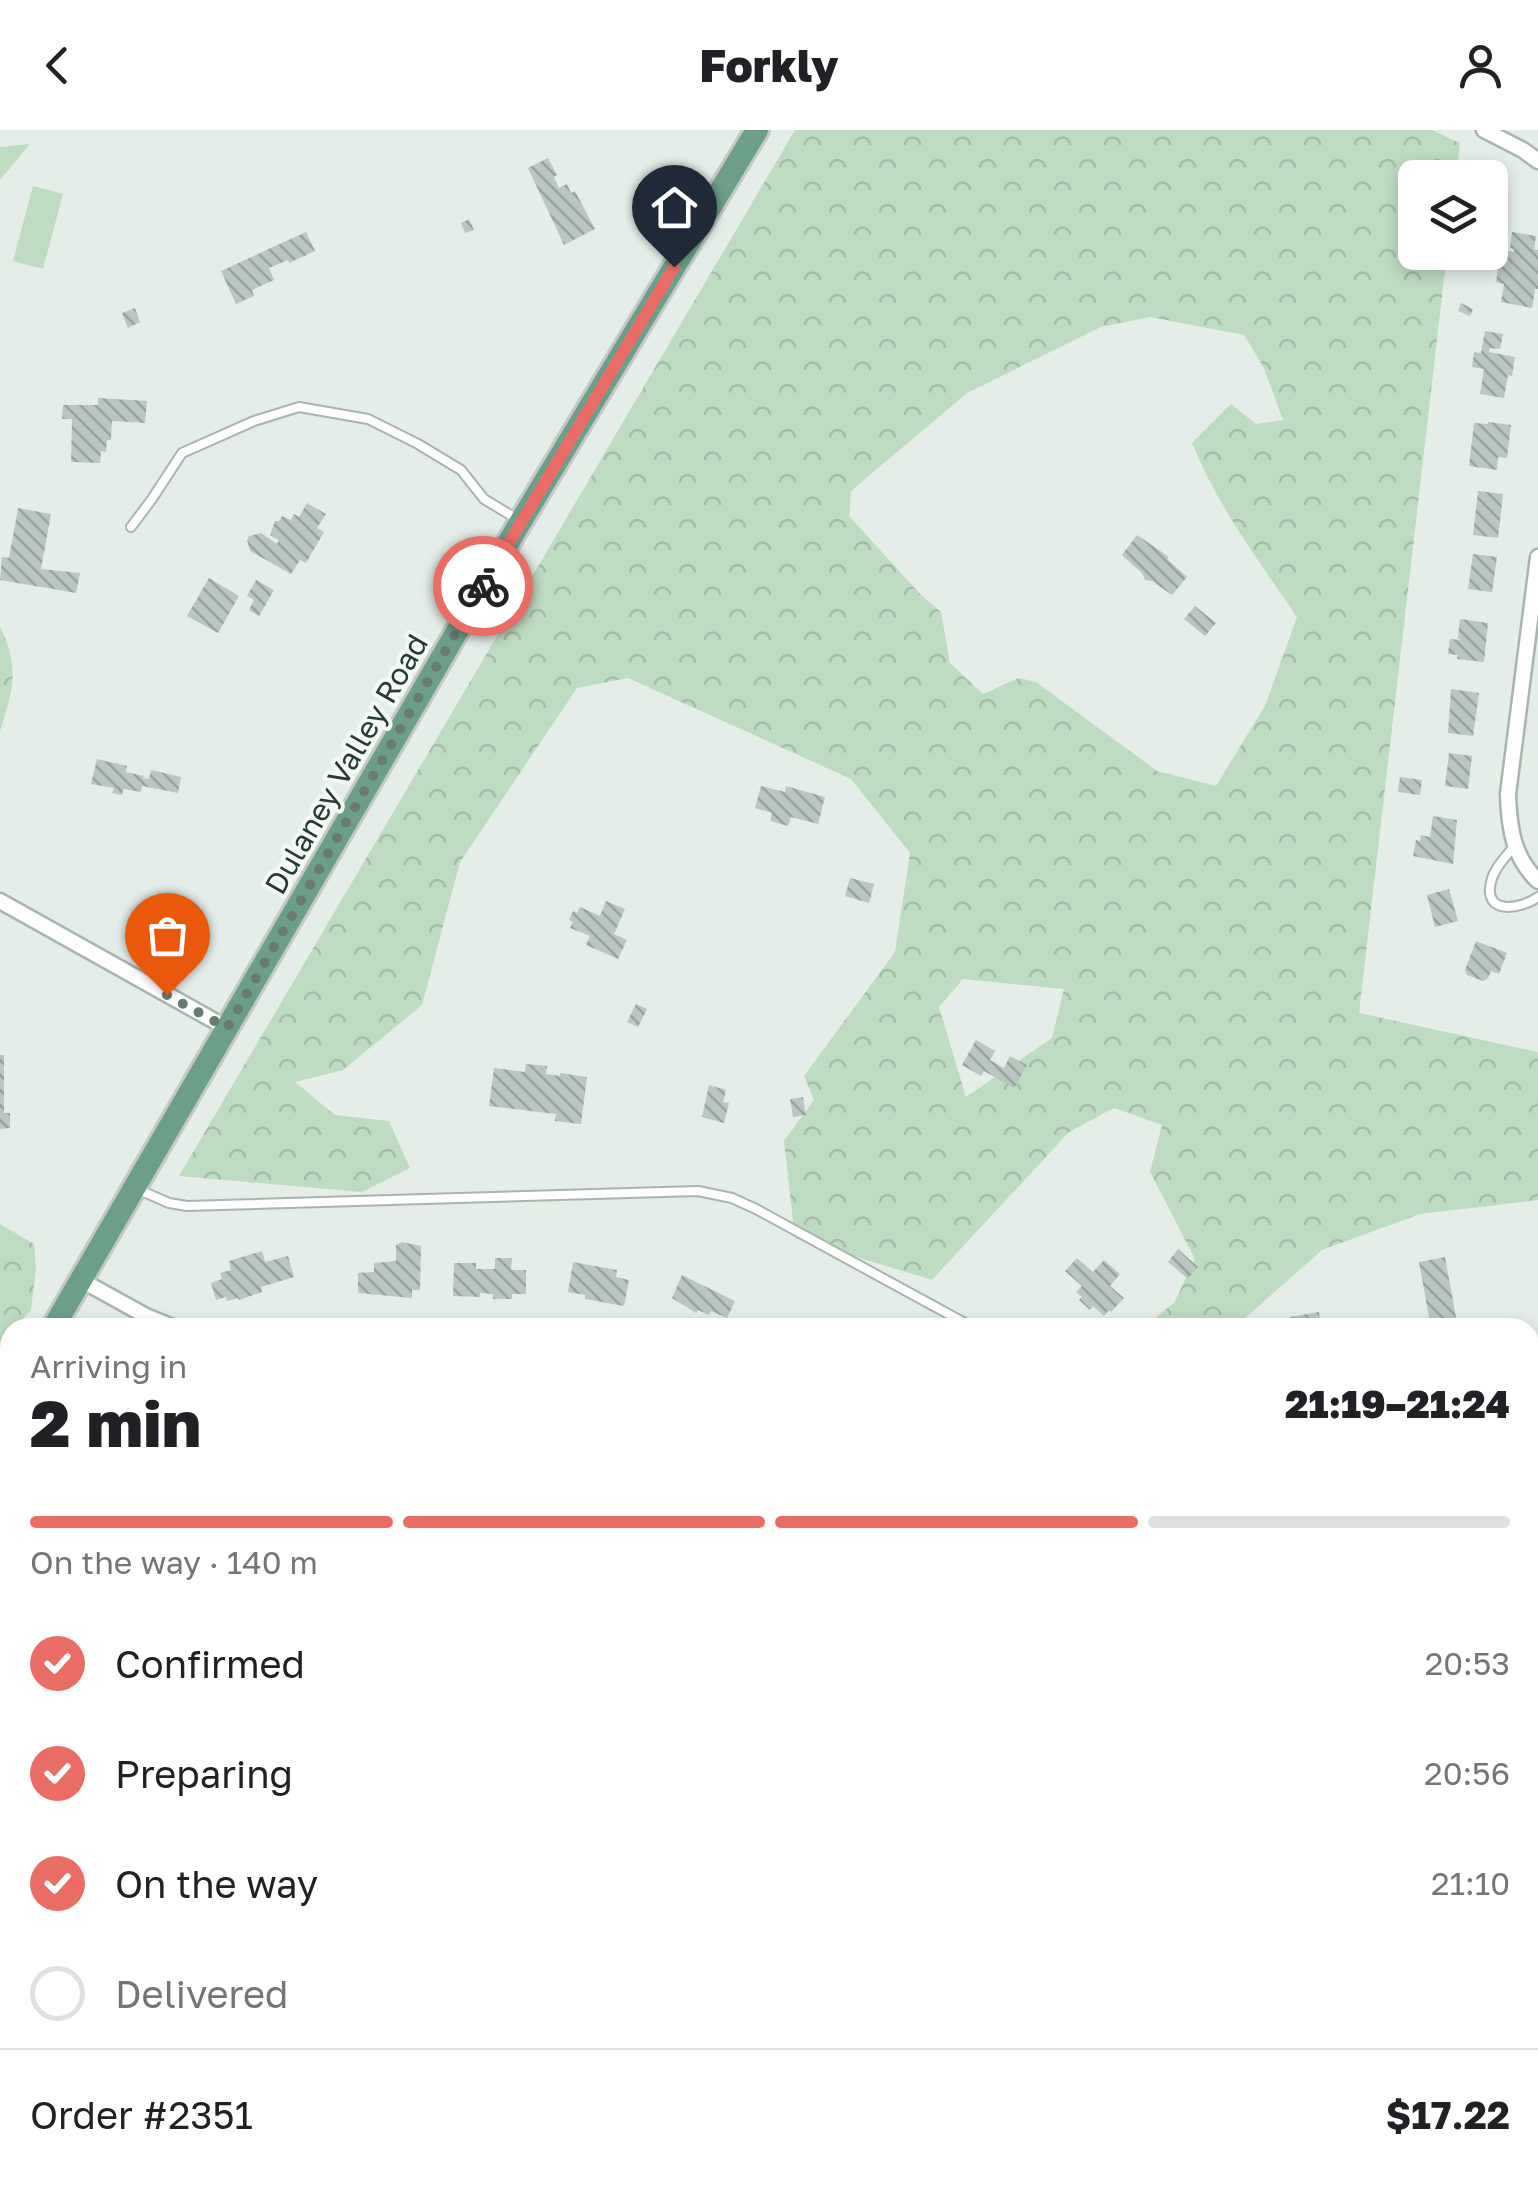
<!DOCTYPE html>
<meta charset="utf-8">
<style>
:root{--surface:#fff;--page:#f6f6f6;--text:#202124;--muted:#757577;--line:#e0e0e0;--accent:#ea6d65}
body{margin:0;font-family:"Golos Text",sans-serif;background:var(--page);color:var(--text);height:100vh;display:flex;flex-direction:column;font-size:38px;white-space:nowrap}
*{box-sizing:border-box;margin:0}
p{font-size:32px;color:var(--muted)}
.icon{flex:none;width:55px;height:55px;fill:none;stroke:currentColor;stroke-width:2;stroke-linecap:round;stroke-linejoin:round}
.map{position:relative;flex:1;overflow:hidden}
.panel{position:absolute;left:0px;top:1188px;width:1540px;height:882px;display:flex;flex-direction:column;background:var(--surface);border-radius:30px 30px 0 0;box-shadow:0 5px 15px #0003}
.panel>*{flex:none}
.buttons{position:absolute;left:1398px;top:30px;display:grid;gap:20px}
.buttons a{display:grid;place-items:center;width:110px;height:110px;border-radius:15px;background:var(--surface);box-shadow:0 5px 15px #0003;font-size:50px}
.pin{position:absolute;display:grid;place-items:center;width:85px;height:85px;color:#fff;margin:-102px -42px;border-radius:50% 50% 50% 0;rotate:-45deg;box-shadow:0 0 10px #0007}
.pin .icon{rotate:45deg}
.courier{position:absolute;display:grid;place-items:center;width:100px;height:100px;margin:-50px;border:8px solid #ea6d65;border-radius:50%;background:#fff;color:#222;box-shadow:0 2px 12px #0007}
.summary em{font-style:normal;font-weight:800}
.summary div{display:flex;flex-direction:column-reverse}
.summary{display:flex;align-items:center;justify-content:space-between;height:170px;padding:0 30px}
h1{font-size:65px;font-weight:800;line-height:75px}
.bar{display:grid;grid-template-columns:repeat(4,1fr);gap:15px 10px;align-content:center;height:120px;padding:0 30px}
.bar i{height:12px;border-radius:8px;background:var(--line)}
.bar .current{background:var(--accent)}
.bar p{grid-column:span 4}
.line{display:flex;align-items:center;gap:25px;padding:0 30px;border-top:2px solid var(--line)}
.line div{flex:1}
ol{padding:0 30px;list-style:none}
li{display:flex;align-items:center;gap:30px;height:110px}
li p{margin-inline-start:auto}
li .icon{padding:10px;border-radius:50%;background:var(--accent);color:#fff;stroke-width:4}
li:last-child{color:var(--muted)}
li i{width:55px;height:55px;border:5px solid var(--line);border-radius:50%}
header{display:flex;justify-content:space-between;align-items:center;height:130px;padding:0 30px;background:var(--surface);font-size:45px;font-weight:800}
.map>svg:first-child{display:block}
.forest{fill:url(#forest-crowns);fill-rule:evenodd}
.pitch{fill:#bedcc1}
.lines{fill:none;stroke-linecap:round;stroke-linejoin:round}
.stream{stroke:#8fcecc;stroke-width:5}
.building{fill:url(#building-back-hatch)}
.lane-casing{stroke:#a7b5ad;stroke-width:12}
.street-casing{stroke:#a7b5ad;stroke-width:19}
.secondary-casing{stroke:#a3b8ad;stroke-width:25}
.primary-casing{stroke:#c2c9c6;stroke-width:28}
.lane{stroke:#fff;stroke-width:8}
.street{stroke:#fff;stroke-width:14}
.secondary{stroke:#fff;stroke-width:20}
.primary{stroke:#6b9f88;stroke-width:22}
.done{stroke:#677b71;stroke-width:10;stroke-dasharray:0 18}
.route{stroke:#ea6d65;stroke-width:12}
.labels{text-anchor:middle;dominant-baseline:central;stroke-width:8;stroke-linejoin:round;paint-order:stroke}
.street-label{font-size:30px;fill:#243d32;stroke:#f4f9f6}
</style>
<header><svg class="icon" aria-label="back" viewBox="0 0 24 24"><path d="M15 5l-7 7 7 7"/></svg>Forkly<svg class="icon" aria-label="person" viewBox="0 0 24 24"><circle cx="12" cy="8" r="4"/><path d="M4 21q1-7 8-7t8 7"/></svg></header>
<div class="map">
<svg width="1538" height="2068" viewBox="0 0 1538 2068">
<defs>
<pattern id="forest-crowns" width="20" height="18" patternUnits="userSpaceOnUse" patternTransform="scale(2.5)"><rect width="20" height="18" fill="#bedcc1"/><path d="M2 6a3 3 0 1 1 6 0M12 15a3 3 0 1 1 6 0" fill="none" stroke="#a3bea6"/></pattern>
<pattern id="building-back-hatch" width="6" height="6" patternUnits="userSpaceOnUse" patternTransform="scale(2.5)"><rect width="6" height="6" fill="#b9c7c0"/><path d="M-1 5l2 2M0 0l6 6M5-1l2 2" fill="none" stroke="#96a39d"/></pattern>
</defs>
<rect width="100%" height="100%" fill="#e4ede7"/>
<path class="forest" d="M795,0h637l28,13 -4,34 -41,1v74l32,1 -88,760 179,39v148l-118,14 -98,36 -87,77h-92l31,-24 21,-44 -45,-87 12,-47 -48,-17 -45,24 -137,148 -137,-42 -11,-97 30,-41 -10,-24 91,-124 15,-99 -59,-74 -223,-101 -51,10 -117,174 -38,143 -79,65 -48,12 40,33 54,6 21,47 -48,24 -183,-16zM1150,187l94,18 20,33 19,52 -27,4 -25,-20 -39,39c26,64 67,118 105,174l-32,89 -49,80 -59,-15 -121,-89 -17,-4 -36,16 -33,-31 -9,-51 -21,-18 -71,-78 2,-25 116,-98 134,-66zM963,849l101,10 -12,49 -86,59 -27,-90z
M30,14l-30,36v-33z
M0,497c20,40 13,64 0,104z
M0,1094l34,20 2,24 -5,42 -15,17 -6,1v6l-10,12z
M1530,1378l8,3v473h-8z
M1530,1900h8v149h-8z
M1453,2060h60l2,8h-69z"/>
<path class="pitch" d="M33,56l30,8 -20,75 -30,-8z"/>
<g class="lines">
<path class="stream" d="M1530,1571l8,-5"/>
</g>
<path class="building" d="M548,28l9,17 -3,2 5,11 8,-4 4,9 4,-2 20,38 -31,16 -36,-77z
M469,89l5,11 -9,3 -4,-10z
M306,102l9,19 -26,12 -1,-3 -19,8 5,12 -22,10 2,6 -18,8 -15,-33z
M1512,102l24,4 -2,13 4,1v39h-3l-3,19 -31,-6 3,-18 -8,-2 5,-32 13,2v-3l-4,-1z
M1461,173l12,6 -3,7 -12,-5z
M135,178l5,14 -12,6 -6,-15z
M1485,201l18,3 -3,15 -10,-1 -1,4 26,5 -3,19 -4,-1 -4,23 -24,-4 4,-25 -12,-2 2,-15 7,1z
M98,268l49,3 -2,22 -33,-2 -1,19h-4l-1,12 -5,-1 -1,12 -29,-1 1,-43h-10l1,-14h35z
M1488,292l23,3 -4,33 -9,-1 -1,13 -28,-4 5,-43 14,1z
M1478,361l25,3 -5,44 -25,-3z
M307,373l19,11 -9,14 7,4 -18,31 -6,-3 -9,14 -41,-23 -3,-11 2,-4 12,-3 16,11 2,-4 -9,-5 5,-14h4l3,-5 9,4 3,-6 5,3z
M18,378l33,6 -10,55 39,4 -4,20 -76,-13 2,-23 7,1z
M1137,405l32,22 -2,2 20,18 -15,18 -20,-14 -7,-1 -3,-7 -20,-18z
M1473,424l24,3 -5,35 -24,-3z
M209,448l30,18 -21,37 -31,-17z
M256,450l18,10 -15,26 -10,-6 5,-10 -7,-4z
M1195,476l21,17 -11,13 -21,-17z
M1460,489l28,4 -4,39 -27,-3 1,-4 -10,-1 2,-15 11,1 -3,-2z
M1451,559l28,4 -6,43 -25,-3z
M1449,623l23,3 -4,33 -23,-3z
M97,629l30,7 -1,6 18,4 -1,2 6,1 2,-9 30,7 -3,16 -36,-7 -1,6 -18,-3 -1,6 -10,-2 2,-5 -23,-4z
M1400,647l22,3 -2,15 -22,-3z
M761,656l24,6 1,-6 39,11 -7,27 -27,-7 -3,9 -18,-5 2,-8 -17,-5z
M1433,686l24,4 -4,44 -40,-8 3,-16 4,1 1,-6 9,2z
M850,748l24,6 -5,19 -24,-7z
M1449,759l9,32 -23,6 -8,-32z
M606,771l19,8 -11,25 13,6 -9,19 -32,-14 4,-9 -20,-8 3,-6 -4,-2 4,-9 4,2 3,-6 20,9z
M1476,811l31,12 -8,21 -8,-3 -3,7 -5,3 -16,-6 -2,-5z
M636,874l11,5 -9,18 -11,-5z
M976,910l19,11 -5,9 14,8 6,-12 17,9 -13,23 -30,-17 -3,5 -19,-11z
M0,925h4v58h6v15l-10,1z
M526,934l21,2 -1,8 14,2v-3l27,4 -6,47 -26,-3 1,-7 -67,-8 5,-38 31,4z
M709,955l17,5 -3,12 6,1 -5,20 -22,-6z
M803,967l3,18 -13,2 -3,-18z
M402,1112l19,4 -1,44h-8v8l-54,-5v-20l16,-1v-9l22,-2v-16z
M1178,1119l20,18 -10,12 -20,-17z
M262,1121l3,11 23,-6 6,21 -33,10 1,5 -23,8 -1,-2 -11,3 -1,-4 -10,3 -5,-17 11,-4 -2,-6 11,-3 -2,-9z
M1445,1127l13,71h-27l-12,-66z
M495,1128h17l-1,12h15v24h-14v5h-19v-5l-13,-1v4l-27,-1 1,-33h22v6h19z
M1077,1128l16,14 11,-12 16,14 -10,12 14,12 -13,14 -2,-2 -5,6 -11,-10 -3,4 -11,-10 3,-3 -6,-5 6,-6 -17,-15z
M573,1132l44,8 -1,7 13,3 -5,26 -39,-7v-4l-17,-3z
M682,1145l53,26 -8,17 -16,-7 -2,4 -11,-5 -2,3 -24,-15z
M1319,1182l2,16h-29l-2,-11z
M0,1720h10v113l-10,1z
M0,2011l10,26v23h12v8h-22z
M928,2060h21l-1,7 -20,-2z"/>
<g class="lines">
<g class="lane-casing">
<path id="lane" d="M131,397l21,-28 30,-46 72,-32 45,-14 69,12 50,25 43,26 23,29 33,20
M1514,716c-8,11 -20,22 -23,36 -8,34 30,27 47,15
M137,1059l32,14 18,3 511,-15 34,7 24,11 218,119"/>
</g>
<g class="street-casing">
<path id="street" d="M1484,0l39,20 15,11
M1538,427l-30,237c1,34 5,63 30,87
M0,771l227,127
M81,1150l65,36 29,12
M302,2060l3,8
M1027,2068l2,-8"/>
</g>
<g class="secondary-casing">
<path id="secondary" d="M0,1448l10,8
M1530,1878l8,-1"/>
</g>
<g class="primary-casing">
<path id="primary" d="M53,1198l468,-807 236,-391
M0,1289l10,-17"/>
</g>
<use href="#lane" class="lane"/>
<use href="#street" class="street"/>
<use href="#secondary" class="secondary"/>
<use href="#primary" class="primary"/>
</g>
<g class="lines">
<path class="done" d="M167,865l60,33 256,-442"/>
<path class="route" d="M483,456l191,-319"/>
</g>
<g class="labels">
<g class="street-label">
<text transform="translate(346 634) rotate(-60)">Dulaney Valley Road</text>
</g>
</g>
</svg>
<div class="buttons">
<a><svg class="icon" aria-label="layers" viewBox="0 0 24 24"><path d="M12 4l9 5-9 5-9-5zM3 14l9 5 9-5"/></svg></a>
</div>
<div class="pin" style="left:167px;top:865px;background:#ea580c"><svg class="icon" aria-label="bag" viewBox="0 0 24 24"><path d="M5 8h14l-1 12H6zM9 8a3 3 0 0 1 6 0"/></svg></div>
<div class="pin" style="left:674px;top:137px;background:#1f2937"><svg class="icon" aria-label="home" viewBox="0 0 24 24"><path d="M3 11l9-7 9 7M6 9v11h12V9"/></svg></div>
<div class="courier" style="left:483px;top:456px"><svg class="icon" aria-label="bike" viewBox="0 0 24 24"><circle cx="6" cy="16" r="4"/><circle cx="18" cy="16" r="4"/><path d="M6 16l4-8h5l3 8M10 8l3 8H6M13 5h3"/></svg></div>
<section class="panel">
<div class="summary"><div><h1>2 min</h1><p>Arriving in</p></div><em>21:19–21:24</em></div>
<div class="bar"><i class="current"></i><i class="current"></i><i class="current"></i><i></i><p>On the way · 140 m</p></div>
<ol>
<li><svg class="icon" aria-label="check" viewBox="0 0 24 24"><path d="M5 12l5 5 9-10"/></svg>Confirmed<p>20:53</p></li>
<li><svg class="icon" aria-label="check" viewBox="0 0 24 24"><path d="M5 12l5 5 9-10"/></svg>Preparing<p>20:56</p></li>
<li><svg class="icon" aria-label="check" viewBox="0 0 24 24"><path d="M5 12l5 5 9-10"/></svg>On the way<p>21:10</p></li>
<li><i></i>Delivered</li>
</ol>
<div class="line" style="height:130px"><div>Order #2351</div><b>$17.22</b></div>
</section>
</div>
